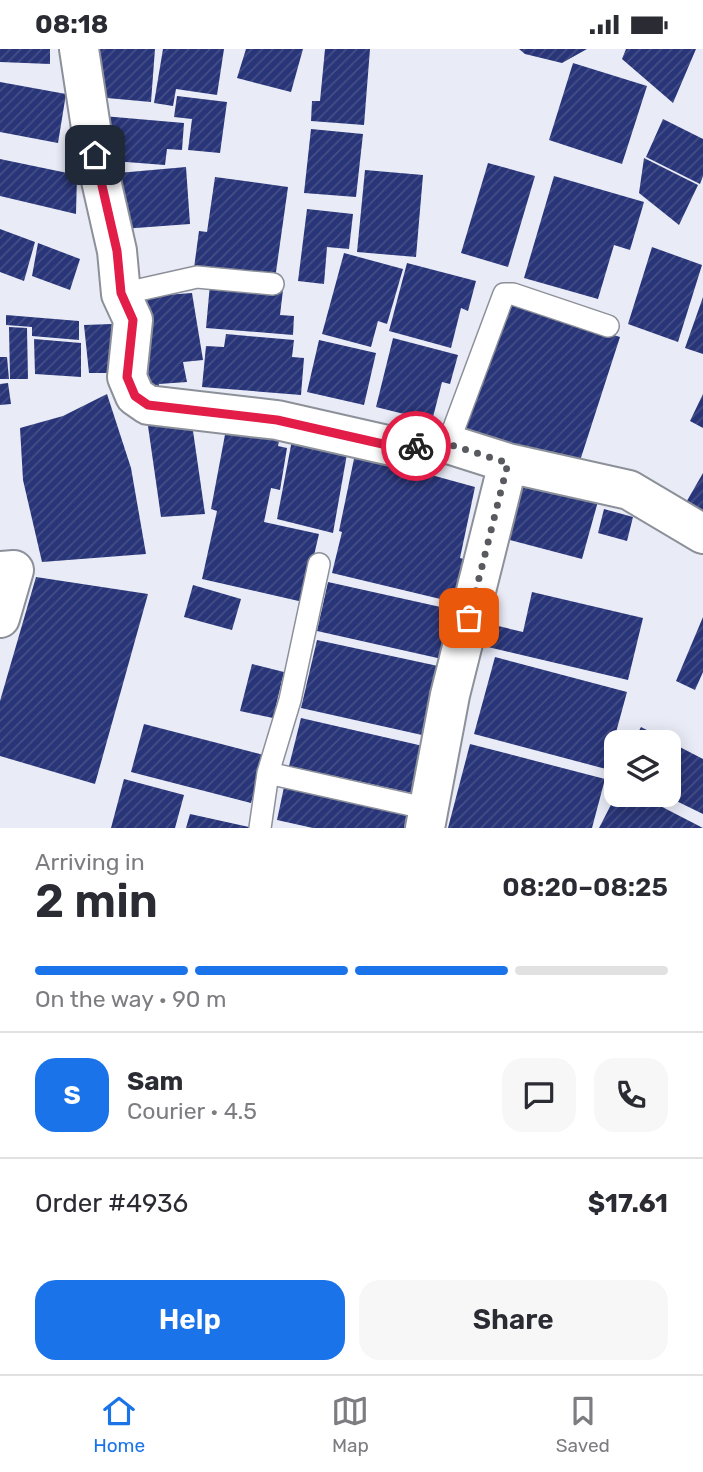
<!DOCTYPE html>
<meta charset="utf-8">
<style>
:root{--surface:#fff;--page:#f7f7f7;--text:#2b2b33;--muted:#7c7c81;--line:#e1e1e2;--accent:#1a73e8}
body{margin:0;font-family:Rubik,sans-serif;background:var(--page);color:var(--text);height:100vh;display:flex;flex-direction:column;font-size:26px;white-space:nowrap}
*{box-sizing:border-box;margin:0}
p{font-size:23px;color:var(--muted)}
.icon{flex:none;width:38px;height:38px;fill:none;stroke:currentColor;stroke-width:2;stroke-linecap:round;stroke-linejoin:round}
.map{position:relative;height:779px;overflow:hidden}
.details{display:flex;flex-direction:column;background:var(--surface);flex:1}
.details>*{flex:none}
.fabs{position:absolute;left:604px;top:681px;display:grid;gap:14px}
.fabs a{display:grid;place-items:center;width:77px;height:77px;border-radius:14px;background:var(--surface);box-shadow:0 4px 18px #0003;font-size:35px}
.pin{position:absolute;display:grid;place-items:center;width:60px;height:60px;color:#fff;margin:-30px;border-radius:14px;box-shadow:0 4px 10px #0006}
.courier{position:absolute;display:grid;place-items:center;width:70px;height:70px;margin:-35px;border:5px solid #e11d48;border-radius:50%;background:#fff;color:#222;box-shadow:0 2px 9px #0007}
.headline em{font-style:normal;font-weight:600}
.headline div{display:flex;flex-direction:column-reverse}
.headline{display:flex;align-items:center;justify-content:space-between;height:119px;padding:0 35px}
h1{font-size:46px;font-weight:600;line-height:52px}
.bar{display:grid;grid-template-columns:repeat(4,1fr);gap:10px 7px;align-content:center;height:84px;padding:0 35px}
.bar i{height:9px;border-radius:5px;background:var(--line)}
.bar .selected{background:var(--accent)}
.bar p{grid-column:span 4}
.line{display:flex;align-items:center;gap:18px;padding:0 35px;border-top:2px solid var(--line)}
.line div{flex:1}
.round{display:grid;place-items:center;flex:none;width:74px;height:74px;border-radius:21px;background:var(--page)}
.button{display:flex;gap:14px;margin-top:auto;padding:14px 35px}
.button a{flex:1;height:80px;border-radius:21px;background:var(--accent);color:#fff;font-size:28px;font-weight:600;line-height:80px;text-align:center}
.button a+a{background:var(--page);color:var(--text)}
.status{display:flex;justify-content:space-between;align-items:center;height:49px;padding:0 35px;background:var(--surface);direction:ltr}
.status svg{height:19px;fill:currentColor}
.menu{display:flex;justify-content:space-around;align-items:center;height:98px;border-top:2px solid var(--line);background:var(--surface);font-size:19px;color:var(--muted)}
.menu a{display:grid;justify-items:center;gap:4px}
.menu .selected{color:var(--accent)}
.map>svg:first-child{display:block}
.building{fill:url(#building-hatch)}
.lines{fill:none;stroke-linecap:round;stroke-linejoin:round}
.service-casing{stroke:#8c9099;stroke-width:24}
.minor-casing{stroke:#8c9099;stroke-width:42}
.service{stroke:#fff;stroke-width:21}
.minor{stroke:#fff;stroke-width:38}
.done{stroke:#585a60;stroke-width:7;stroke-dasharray:0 12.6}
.route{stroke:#e11d48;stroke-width:9}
</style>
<div class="status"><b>08:18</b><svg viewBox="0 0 49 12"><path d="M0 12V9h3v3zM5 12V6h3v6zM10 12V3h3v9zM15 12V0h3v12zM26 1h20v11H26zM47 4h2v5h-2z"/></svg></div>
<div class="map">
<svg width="703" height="779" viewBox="0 0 703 779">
<defs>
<pattern id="building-hatch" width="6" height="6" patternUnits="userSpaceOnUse" patternTransform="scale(1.75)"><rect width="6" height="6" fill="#293579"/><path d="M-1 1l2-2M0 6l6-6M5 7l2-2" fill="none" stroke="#454f85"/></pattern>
</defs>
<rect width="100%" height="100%" fill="#e9ecf7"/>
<path class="building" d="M0,0h50v15l-50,-2z
M100,0h55l-4,53 -55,-5z
M163,0h61l-7,46 -41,-6 -3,17 -19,-3z
M246,0h57l-12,43 -54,-14z
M325,0h45l-6,76 -53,-4 1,-20h8z
M519,0h68l-25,14 -37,-9z
M626,0h70l-23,54 -51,-44z
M573,14l74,23 -25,78 -73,-24z
M0,33l66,12 -8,49 -58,-11z
M177,47l50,6 -7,51 -32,-3 4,-31 -18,-2z
M103,67l81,7 -2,27 -15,-1 -2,16 -65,-5z
M663,70l40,20v37l-3,8 -54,-27z
M311,80l52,5 -7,63 -52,-4z
M644,109l54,27 -19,40 -40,-32z
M0,110l77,16 -1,39 -76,-18z
M488,114l47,13 -27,91 -47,-14z
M186,118l4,57 -68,5 -4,-56z
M365,121l58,5 -7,82 -59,-5z
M554,127l90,26 -14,48 -16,-5 -16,54 -74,-21z
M215,128l73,10 -13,92 -81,-11 5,-37 8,1z
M307,160l46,5 -4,35 -22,-2 -3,37 -26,-3z
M0,180l35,13 -11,39 -24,-9z
M38,194l42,16 -10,31 -38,-14z
M652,198l50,18 -24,77 -50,-18z
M344,204l59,16 -16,55 -9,-3 -7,26 -49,-13z
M407,214l69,18 -8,30 -7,-3 -10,40 -62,-17z
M210,235l73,6 -3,25 14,1 -1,19 -87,-7z
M192,244l11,67 -20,2 4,20 -28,2v6l-12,1 -4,-26 5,-1 -10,-67z
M703,248v57l-18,-6z
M505,251l115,37 -42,130 -115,-36z
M6,266l73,6v19l-47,-4v-9l-26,-2z
M112,275l4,49h-27l-5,-48z
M9,278l18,1 1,51h-18z
M226,285l68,6 -2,17 12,1 -3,37 -99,-8 4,-41 18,1z
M393,289l65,17 -8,29 -8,-2 -10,39 -56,-14z
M34,290l47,4v34l-46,-3z
M319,291l57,13 -12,52 -57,-13z
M0,308h7l2,22h-9z
M8,334l3,21 -11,1v-21z
M107,345l24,74 15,86 -104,8 -19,-82 -3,-52 43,-12z
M703,345v34l-13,-7z
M192,375l13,90 -44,3 -13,-91z
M227,375l53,13 -2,9 9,2 -7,42 -9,-2 -7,34 55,12 -16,68 -101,-23 15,-68 -6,-2z
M292,391l55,14 -14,79 -56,-14z
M355,405l120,33 -15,71 7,2 -10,43 -125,-30 10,-41 -3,-1z
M513,421l87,24 -18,65 -87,-23z
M703,424v44l-19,-11z
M604,460l29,8 -6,24 -29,-8z
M36,528l112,17 -53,190 -95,-28v-55z
M328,533l126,28 -12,49 -125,-28z
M193,536l48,14 -9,31 -48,-13z
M532,543l111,26 -15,62 -140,-33 6,-22 29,7z
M703,568v55l-8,18 -19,-9z
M317,591l121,26 -16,69 -121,-27z
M495,608l132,35 -21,77 -132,-35z
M252,615l32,8 -11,46 -33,-7z
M301,669l122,28 -11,47 -123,-27z
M144,675l120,31 -13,48 -120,-31z
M641,678l62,32v55l-39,-19h4v-53h-35z
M470,695l135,35 -13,49h-144z
M124,730l60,16 -9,33h-64z
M284,738l123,27 -3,14h-91l-36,-8z
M616,746h23l64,33h-104z
M190,765l59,13v1h-63z"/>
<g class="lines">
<g class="service-casing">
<path id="service" d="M121,245l76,-17 76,7
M448,395l56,-150h9l95,32
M268,724l22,-73 29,-136
M260,779l8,-55 161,36"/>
</g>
<g class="minor-casing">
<path id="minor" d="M79,0l16,105 22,97 4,43 12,26 -6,57 8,19 13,9 129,15 119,27 52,-3 60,19 121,27 74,44
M0,522l14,-1 -14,48
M425,779l25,-133 58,-232"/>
</g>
<use href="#service" class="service"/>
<use href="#minor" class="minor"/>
</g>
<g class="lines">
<path class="done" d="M416,397l32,-2 60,19 -39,155"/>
<path class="route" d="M95,106l22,96 4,42 12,27 -6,57 8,19 13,9 129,15 119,27 20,-1"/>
</g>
</svg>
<div class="fabs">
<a><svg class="icon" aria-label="layers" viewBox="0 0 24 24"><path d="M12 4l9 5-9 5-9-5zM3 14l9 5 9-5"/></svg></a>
</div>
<div class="pin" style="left:469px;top:569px;background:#ea580c"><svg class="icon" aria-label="bag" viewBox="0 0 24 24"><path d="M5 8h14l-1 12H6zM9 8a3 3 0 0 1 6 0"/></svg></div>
<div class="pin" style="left:95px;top:106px;background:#1f2937"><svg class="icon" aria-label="home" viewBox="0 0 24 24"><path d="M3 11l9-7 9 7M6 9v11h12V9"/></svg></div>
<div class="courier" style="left:416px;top:397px"><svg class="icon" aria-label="bike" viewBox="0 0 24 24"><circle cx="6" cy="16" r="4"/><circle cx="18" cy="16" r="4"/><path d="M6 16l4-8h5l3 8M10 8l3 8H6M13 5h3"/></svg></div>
</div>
<section class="details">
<div class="headline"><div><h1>2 min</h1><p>Arriving in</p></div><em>08:20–08:25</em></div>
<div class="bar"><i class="selected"></i><i class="selected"></i><i class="selected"></i><i></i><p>On the way · 90 m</p></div>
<div class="line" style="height:126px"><b class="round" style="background:var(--accent);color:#fff">S</b><div><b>Sam</b><p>Courier · 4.5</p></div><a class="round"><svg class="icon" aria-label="chat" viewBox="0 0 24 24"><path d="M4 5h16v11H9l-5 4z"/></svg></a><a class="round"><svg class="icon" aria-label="phone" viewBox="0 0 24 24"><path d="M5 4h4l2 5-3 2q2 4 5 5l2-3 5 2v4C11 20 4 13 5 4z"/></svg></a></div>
<div class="line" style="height:91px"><div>Order #4936</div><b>$17.61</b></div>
<div class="button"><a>Help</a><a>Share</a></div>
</section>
<nav class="menu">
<a class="selected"><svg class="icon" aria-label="home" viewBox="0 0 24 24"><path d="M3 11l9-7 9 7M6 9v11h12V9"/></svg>Home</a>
<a><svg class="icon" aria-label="map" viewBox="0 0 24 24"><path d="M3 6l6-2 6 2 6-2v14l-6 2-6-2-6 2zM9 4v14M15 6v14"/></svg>Map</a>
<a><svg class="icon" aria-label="saved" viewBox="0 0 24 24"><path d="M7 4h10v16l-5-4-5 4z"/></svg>Saved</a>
</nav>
